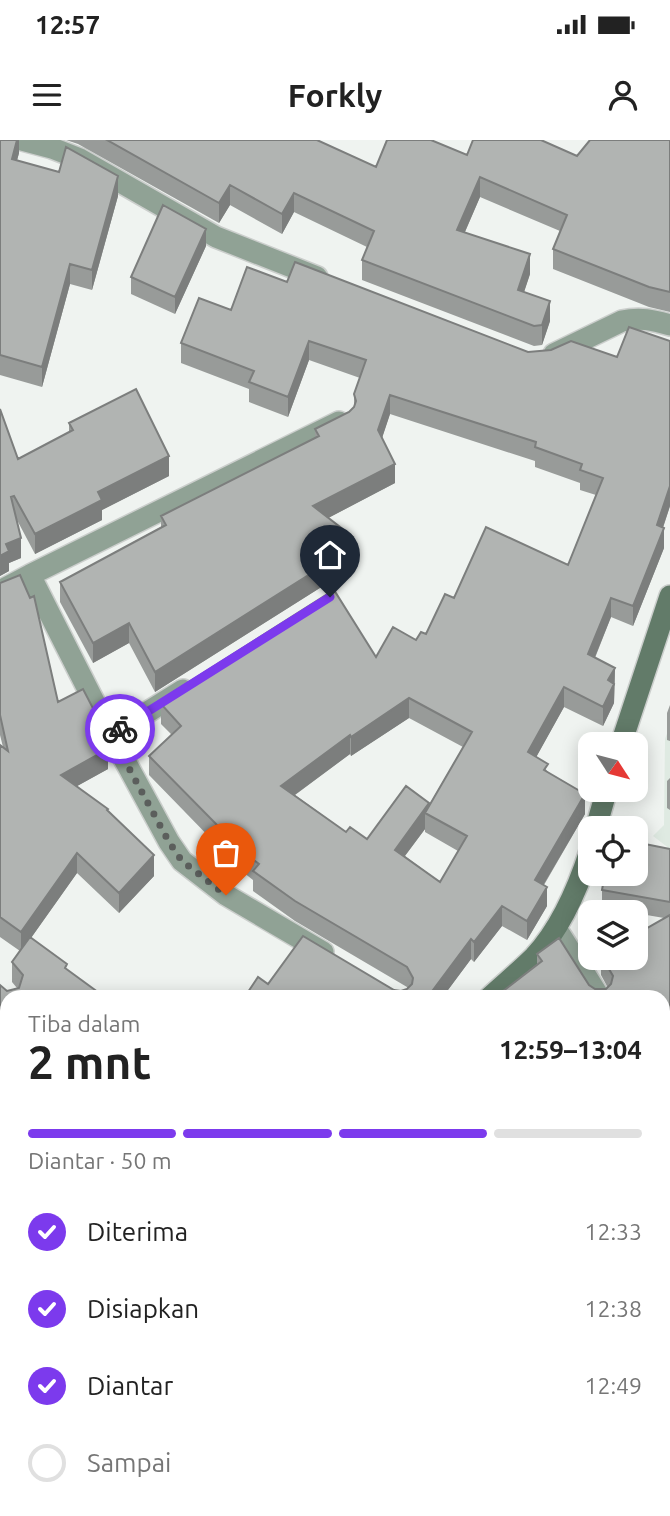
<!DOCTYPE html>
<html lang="id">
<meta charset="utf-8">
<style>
:root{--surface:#fff;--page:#f2f2f2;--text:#222;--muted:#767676;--line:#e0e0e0;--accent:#7c3aed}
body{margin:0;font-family:Ubuntu,sans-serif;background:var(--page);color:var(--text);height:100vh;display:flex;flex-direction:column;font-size:26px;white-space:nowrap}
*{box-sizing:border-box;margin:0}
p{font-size:23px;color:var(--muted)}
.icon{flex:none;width:38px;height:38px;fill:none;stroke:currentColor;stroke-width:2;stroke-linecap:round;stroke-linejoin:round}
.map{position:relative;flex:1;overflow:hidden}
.side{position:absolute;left:0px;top:850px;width:670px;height:527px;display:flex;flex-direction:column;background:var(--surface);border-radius:21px 21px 0 0;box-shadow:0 4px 18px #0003}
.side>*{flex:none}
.needle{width:46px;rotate:126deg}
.fabs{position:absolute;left:578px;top:592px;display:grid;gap:14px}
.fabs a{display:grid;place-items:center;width:70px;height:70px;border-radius:14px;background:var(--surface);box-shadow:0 4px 18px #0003;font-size:35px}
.pin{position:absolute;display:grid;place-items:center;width:60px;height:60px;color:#fff;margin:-72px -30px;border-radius:50% 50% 50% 0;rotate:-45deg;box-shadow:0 0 7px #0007}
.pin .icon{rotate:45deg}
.courier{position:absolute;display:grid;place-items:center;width:70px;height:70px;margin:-35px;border:5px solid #7c3aed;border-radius:50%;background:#fff;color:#222;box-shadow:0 2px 9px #0007}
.headline em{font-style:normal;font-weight:700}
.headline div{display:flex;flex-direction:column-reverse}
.headline{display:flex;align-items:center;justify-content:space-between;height:119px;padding:0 28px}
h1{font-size:46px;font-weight:700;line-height:52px}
.bar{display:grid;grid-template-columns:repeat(4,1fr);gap:10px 7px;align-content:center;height:84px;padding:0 28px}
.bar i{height:9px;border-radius:5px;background:var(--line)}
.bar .active{background:var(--accent)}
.bar p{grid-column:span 4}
ol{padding:0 28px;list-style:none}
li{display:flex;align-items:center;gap:21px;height:77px}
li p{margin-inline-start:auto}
li .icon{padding:7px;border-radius:50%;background:var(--accent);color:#fff;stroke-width:4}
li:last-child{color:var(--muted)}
li i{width:38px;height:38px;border:4px solid var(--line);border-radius:50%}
.status{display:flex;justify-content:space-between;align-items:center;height:49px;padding:0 35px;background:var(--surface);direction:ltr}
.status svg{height:19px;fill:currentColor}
header{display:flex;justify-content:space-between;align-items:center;height:91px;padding:0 28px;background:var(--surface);font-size:32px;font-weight:700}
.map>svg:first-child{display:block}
.built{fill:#dfeae2}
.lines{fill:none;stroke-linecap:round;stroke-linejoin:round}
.street-casing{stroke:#cbcecc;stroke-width:24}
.secondary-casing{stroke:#cbcecc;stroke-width:24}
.street{stroke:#90a295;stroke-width:21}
.secondary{stroke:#627b69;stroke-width:21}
.wall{fill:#989b99;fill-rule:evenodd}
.shaded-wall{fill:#7c7e7d}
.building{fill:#b1b4b2;stroke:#7c7e7d;stroke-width:2;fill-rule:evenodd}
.done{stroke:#5b5e5c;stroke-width:7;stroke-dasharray:0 12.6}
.route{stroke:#7c3aed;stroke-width:9}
</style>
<div class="status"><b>12:57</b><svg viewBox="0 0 49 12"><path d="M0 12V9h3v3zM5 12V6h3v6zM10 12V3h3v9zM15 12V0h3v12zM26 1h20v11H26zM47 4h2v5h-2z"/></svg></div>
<header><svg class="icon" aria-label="menu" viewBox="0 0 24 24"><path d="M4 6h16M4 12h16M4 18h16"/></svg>Forkly<svg class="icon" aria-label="person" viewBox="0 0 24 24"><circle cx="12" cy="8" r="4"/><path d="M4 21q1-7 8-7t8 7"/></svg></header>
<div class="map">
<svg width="670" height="1376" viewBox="0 0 670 1376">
<rect width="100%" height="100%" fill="#eff3f0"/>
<path class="built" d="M670,585v124l-17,-13 11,-11 1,-86z"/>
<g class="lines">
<g class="street-casing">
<path id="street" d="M22,0l30,8 28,11 136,78 101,40
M554,214l68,-33c18,-4 31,-1 48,4
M30,435l309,-153
M0,451l30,-16 81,160 58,107 13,19 44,34 97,57
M111,595l72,-45
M556,788l44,70
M663,1324l7,-7
M656,1370l8,6
M602,1376l10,-6"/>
</g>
<g class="secondary-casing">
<path id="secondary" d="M621,604l49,-148
M596,688l11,-39
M489,858c15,-14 31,-27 45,-41 27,-29 44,-69 56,-106
M0,1317l7,3
M161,1376l3,-6"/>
</g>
<use href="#street" class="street"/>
<use href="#secondary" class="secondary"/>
</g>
<path class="wall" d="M0,0h19v13l-2,7 101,36 -26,94 -22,-6 -28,103 -42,-12z
M66,0h251l59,27 91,-12 110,1 93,-16v172l-21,-5 -96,-38v-20l7,-18 -80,-34 -15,35 65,42 -6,18 26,29 -8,24 -8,1 -172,-66v-20l5,-13 -73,-35 -12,22 -52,-29 -11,18 -141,-79z
M206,106l-31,68 -44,-20v-17z
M287,142l241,70 89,5 53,-16v165l-7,22 1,20 -31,78 -22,-9 -16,41 20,10 -1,35 -11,23 -39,-19 -28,50 12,15 37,42 -41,71 3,21 -20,34 -25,-14 -28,36 -3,-3 -29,39 -174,-14 126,6 7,1 7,-2 -1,-2 -112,-66 -42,-30v-11l-33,-26v-6l-71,-73v-19l23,-21 -11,-11v-20l215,-47 40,-17 10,-6 28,-36 114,-33 28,-70 -16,-5v-7l-45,-16v-6l-145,-47 -8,24 13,45 -67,35 25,39 -21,27 -9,2 -168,106 -26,-49 -36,20 -33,-61v-20l101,-55v-11l154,-78v-9l34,-17 5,-5v-13l6,-16 -51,-18 -21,57 -39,-15v-13l-68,-26v-20l50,-33zM409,578l54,29 -34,58 -62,34 -21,-7 -51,-37 55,-41 1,2zM425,689v3l33,19 -18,31 -35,-26z
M69,283l100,53 -67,34v10l-67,34 -18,-34 4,38 -12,5v8l-9,5 18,-117 51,-27z
M0,443l58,119 40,28 10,39 -31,17 31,26 46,64 -35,37 -42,-40 -46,65 36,26 -60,34v200l-7,-2v-211l7,6 10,-3 -5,-6v-20l8,-11 -20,-14v-192l3,2 -3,-12z
M670,565v36l-3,-1v-27z
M670,638v32l-3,-2v-27z
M670,709v230l-3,-3h-4v-78h-169l43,-34v-10l52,31 6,4h11l2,-1 -7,-13v-18h34l29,-39 -29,-5v-1h-7l-26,-5v-17z
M670,1086v37l-2,-16v-20z
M0,1180l7,3v113l-7,-3z
M560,1370h32v2l5,4h-29z"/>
<path class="shaded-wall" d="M17,0h2v13l-7,26v-20z
M118,36v20l-26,94v-20z
M480,37v20l-23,53v-20z
M230,45v20l-11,18v-20z
M294,53v19l-12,22v-20z
M206,89v17l-31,68v-17z
M530,114v20l-12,36v-20z
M70,124v20l-28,103v-20z
M550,161v20l-8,24v-20z
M309,201v19l-21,57v-20z
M390,255v19l-12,36v-20z
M169,316v20l-67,34v10l-67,34v-20l63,-42z
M395,324v19l-82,43v-20z
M670,346v20l-13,39v-20z
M664,388v20l-31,78v-20z
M353,397v20l-21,27v-19z
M21,398v20l-12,5v8l-9,5v-20l6,-12z
M323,426v20l-168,106v-20z
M611,458v19l-23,57v-20z
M129,483v20l-36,20v-20z
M615,528l-1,35 -11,23v-19l5,-27z
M564,547v20l-36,65v-20z
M409,558v20l-58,38v-19z
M98,578v20l-5,-17z
M350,595v19l-69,51v-19z
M108,609v20l-47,26v-20z
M585,654v20l-50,85v-19z
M429,663v12l-4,-2v16l-30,40v-19z
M77,713v20l-56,79v-20z
M154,715v21l-35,37v-20z
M547,747v19l-20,34v-19z
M502,766v20l-28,36v-20z
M471,799v20l-29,39h-15z
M670,1016v20l-7,9v-20z
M7,1114v19l-7,9v-20z
M670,1279v21l-7,2v-20z
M513,1370h15l-4,6h-15z"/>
<path class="building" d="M0,0h17l-5,19 47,13 7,-25 52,29 -26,94 -22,-6 -28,103 -42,-12z
M107,0h210l59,27 11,-27h44l36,15 6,-15h68l36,16 13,-16h80v152l-21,-5 -96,-38 14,-34 -87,-38 -23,53 73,24 -12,36 32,11 -8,24 -8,1 -172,-66 12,-29 -80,-38 -12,21 -52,-29 -11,18z
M163,65l43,24 -31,68 -44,-20z
M295,122l233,90 23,-2 20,-9 46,16 12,-30 41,14v145l-13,39 7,3 -31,78 -22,-8 -23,56 27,14 -7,12 6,4 -11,23 -39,-20 -36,65 20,12 -4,6 41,24 -50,86 12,7 -20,34 -25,-15 -28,36 -3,-3 -44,59h-183l14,-21 10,7 35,-48 91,54 7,1 6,-2 5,-5 1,-6 -6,-11 -112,-66 -42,-30 6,-7 -39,-30 3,-3 -74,-75 32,-30 -20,-22 6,-8 167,-106 42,67 17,-30 23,13 5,-8 5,2 19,-40 9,4 32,-71 82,38 35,-87 -23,-8 2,-6 -47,-17 1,-5 -146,-47 -12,35 17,34 -82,42 40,31 -21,28 -9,1 -168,106 -26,-49 -36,20 -33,-61 106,-57 -5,-9 158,-80 -4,-7 34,-17 5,-5 2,-6 -2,-7 12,-34 -57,-19 -21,56 -39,-15 5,-11 -73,-28 18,-45 32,12 16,-43 40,15zM409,558l63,34 -47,81 42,23 -27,46 -45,-32 34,-47 -23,-17 -39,53 -17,-12 -4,5 -65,-46 69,-51 1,2z
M136,249l33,67 -71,36 4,8 -67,34 -21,-38 -3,1 10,41 -15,6 3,7 -9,5v-147l18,50 55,-29 -4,-7z
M20,435l10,23 4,-2 24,106 25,-13 15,29 -5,3 15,28 -47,26 47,34 -1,1 47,45 -35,38 -42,-40 -56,79 -21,-15v-172l8,6 -8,-36v-132z
M635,702l35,7v53l-68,-12 3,-17h30z
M670,775v143l-3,-2h-4v-58h-169l48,-37 -5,-7 22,-16 30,47 6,4h11l5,-5 2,-8 -11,-19h33v-22z
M30,797l37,27 -2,4 41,30h-99v180l-7,-2v-191l7,6 12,-3 4,-13 -11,-13z
M663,946l3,3 4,-1v68l-7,9z
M0,1063l7,3v48l-7,8z
M670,1086v16l-2,-15z
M670,1131v148l-7,3v-150z
M0,1180l7,3v94l-7,-3z
M0,1355l7,4v11h22l11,6h-40z
M261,1370h252l-4,6h-253z
M590,1371l7,5h-15z"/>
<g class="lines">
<path class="done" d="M120,589l-9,6 58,107 13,19 44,34"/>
<path class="route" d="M120,589l210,-132"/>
</g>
</svg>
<div class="fabs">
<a><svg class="needle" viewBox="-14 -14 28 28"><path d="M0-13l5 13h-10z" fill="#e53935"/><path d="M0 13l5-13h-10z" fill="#767676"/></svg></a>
<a><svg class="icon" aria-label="locate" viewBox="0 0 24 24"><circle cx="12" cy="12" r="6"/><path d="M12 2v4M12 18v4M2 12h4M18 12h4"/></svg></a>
<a><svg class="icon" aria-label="layers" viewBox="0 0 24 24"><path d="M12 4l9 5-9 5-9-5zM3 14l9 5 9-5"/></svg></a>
</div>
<div class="pin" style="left:226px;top:755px;background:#ea580c"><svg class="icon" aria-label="bag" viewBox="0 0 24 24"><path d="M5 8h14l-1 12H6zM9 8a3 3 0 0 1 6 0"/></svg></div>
<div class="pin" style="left:330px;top:457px;background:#1f2937"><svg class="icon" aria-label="home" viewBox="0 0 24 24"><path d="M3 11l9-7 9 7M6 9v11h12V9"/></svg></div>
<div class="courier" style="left:120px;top:589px"><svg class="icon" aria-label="bike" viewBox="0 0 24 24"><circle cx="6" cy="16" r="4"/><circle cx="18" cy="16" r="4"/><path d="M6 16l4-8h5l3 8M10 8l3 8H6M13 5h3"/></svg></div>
<section class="side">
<div class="headline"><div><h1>2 mnt</h1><p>Tiba dalam</p></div><em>12:59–13:04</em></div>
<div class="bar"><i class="active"></i><i class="active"></i><i class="active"></i><i></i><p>Diantar · 50 m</p></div>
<ol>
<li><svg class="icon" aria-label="check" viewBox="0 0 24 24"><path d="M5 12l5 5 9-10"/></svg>Diterima<p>12:33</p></li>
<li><svg class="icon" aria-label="check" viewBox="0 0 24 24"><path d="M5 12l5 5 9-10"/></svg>Disiapkan<p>12:38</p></li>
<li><svg class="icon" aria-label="check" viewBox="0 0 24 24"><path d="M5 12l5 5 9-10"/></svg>Diantar<p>12:49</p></li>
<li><i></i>Sampai</li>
</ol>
</section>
</div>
